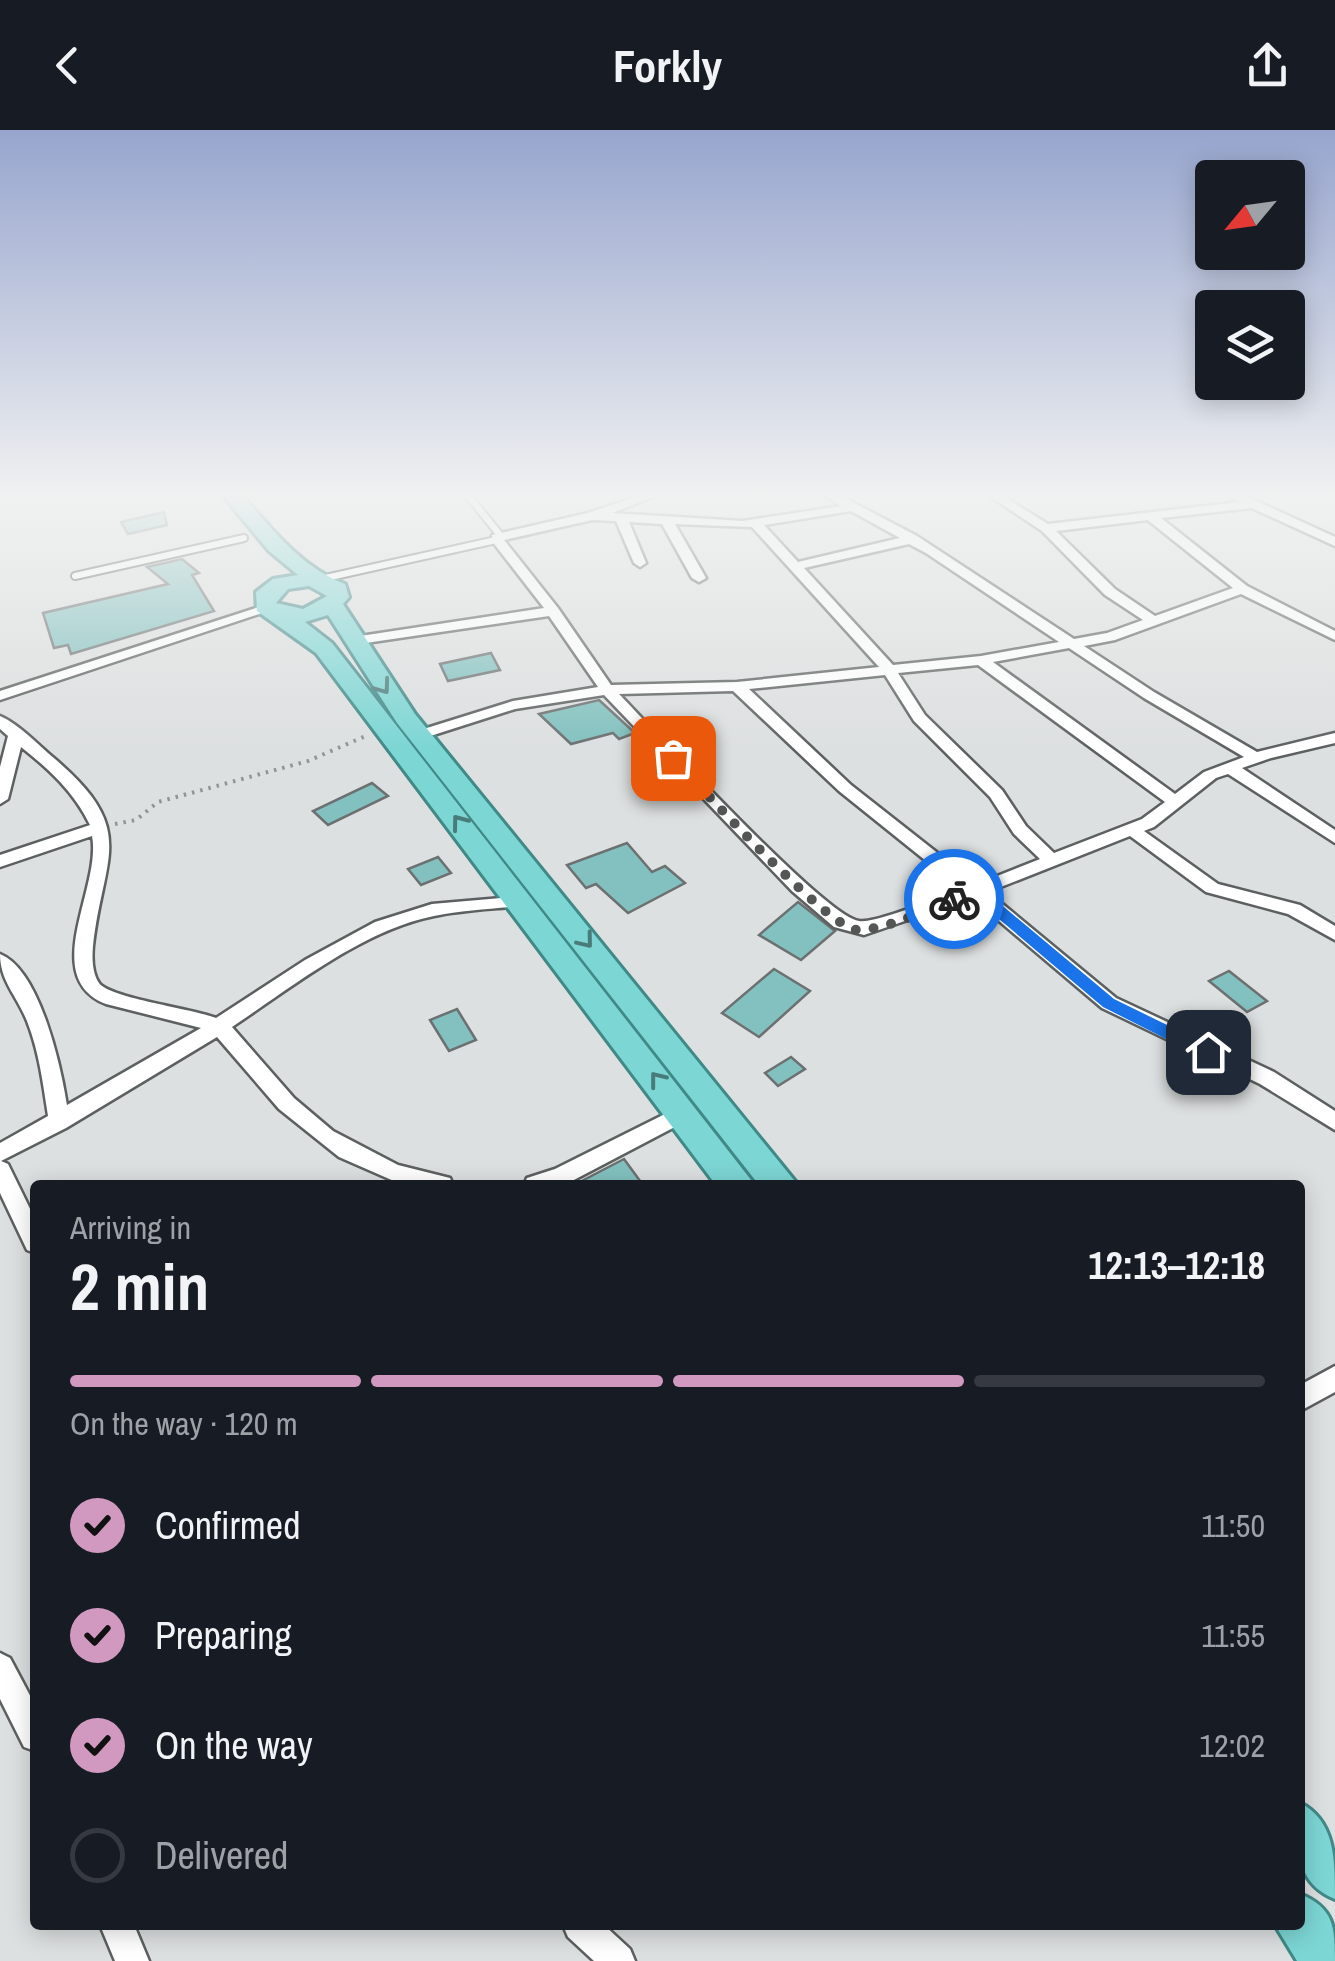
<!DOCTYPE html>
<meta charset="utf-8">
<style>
:root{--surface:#171b24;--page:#242831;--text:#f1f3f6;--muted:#9ea1a6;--line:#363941;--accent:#d199c0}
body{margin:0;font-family:"Archivo Narrow",sans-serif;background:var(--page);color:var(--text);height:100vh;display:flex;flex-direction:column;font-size:38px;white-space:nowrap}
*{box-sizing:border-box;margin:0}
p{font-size:32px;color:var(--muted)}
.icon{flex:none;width:55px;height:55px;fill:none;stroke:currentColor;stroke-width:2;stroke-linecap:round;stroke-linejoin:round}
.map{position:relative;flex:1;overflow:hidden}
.details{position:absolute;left:30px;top:1050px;width:1275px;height:750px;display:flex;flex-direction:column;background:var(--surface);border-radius:10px;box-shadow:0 5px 25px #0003}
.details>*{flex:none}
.needle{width:65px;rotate:241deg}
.controls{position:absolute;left:1195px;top:30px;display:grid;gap:20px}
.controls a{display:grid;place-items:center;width:110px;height:110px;border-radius:10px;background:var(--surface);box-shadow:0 5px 25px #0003;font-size:50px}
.pin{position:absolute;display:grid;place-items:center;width:85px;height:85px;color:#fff;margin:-42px;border-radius:20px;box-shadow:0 5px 15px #0006}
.courier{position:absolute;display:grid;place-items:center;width:100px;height:100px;margin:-50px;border:8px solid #1a73e8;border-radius:50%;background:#fff;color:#222;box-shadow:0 2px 12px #0007}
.head em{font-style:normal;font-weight:700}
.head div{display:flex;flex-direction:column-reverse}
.head{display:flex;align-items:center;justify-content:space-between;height:170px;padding:0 40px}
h1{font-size:65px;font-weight:700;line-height:75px}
.bar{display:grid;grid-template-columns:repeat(4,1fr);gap:15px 10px;align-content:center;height:120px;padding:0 40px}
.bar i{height:12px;border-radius:8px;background:var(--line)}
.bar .current{background:var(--accent)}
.bar p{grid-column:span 4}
ol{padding:0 40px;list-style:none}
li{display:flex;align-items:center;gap:30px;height:110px}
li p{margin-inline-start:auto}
li .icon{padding:10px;border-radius:50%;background:var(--accent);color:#111;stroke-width:4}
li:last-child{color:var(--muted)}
li i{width:55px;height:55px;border:5px solid var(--line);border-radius:50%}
header{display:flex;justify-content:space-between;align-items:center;height:130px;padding:0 40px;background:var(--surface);font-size:45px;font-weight:700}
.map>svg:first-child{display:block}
.building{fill:#82c1bf;stroke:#6c7070;stroke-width:2.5}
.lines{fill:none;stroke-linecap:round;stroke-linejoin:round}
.service-casing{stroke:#5d6060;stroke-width:10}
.minor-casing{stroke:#5d6060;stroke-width:5}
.trunk-casing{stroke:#408987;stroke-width:6}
.path{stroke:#919494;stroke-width:4;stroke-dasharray:2.5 6;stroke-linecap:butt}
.service{stroke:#fff;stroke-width:6}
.minor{fill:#fff;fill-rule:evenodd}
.trunk{fill:#7cd6d4;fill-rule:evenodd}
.oneway{stroke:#497b7a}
.route{fill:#1a73e8}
.done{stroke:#545656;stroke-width:10;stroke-dasharray:0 18}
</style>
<header><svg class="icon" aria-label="back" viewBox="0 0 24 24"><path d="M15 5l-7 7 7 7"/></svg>Forkly<svg class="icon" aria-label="share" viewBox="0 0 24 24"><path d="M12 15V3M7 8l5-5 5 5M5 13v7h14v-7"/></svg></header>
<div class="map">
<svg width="1335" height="1831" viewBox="0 0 1335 1831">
<rect width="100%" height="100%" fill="#dde0e0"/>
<path class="building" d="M164,382l3,13 -39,9 -7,-12z
M182,429l17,14 -7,2 22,36 -143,43 -3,-9 -14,3 -11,-35 125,-29 -21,-17z
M491,523l9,17 -52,11 -8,-17z
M599,570l36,33 -16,6 -6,-6 -42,11 -32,-30z
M372,653l16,13 -60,29 -15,-14z
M627,713l25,29 13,-6 20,17 -57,30 -32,-29 -10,4 -19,-23z
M438,727l13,16 -30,12 -13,-16z
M798,772l37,29 -34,29 -42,-25z
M774,839l36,22 -51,46 -37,-24z
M1229,841l38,30 -20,11 -38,-31z
M457,879l19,31 -27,11 -19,-31z
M791,927l14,12 -27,17 -13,-13z
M624,1029l19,26h-69z"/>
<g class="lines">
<g class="service-casing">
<path id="service" d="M466,363l34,42
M75,446l169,-38
M321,449l175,-39"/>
</g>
<g class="minor-casing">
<path id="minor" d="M647,363h16l-51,20 131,8 98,-15 -20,-13h14l82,43 157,103 33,-6 36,-13 -38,-25 -63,-64 -57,-38h13l50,31 192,-22 -16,-9h15l96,44v9l-83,-38 -91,10 86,68 88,45v9l-94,-46 -126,46 -31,6 70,46 103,60 78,-19v10l-64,15 -29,10 93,62v13l-107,-69 -12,4 -62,49 -10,4 74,53 82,21 35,21v14l-47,-26 -82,-22 -76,-56 -142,56 128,106 158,74 61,39v19l-75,-46 -158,-76 -130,-110 -108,37 -30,-8 -42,-36 -188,-196 -89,14 -91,29h-10v-6l99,-31 85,-14 -49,-71 -197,29 -5,-1v-6l197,-30 -52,-67v-6l96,-22zM851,381l49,27 -102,24 -34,-37zM592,390l24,1 18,42 6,4 6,-4 -17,-41 33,2 30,54 7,4 7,-4 -31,-54 77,3 127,140 -142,15 -126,3 -53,-77 -54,-68zM1148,390l1,1 84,67 -78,28 -40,-27 -59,-58zM909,414l17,9 133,89 -78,14 -88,9 -89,-97zM1069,518l75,50 100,59 -40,15 -29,22 -182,-132zM978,535l187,137 -23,17 -88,34 -28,-27 -24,-36 -77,-75 -27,-42zM885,545l29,46 76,76 24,37 26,25 -63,25 -126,-99 -102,-96zM733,561l106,100 122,98c-20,7 -85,35 -102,32 -34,-4 -205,-191 -240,-227z
M262,476l12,3 -274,91v-9z
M0,586c19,8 38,29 55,43 84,72 48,96 38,187 -1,11 -1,27 6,37 10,15 95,26 117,35l89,-58 70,-38 57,-18 93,-8 3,4 -3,4 -6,2c-28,3 -57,4 -85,10 -71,14 -142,71 -202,111l62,71 39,33 65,34 52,13 3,7h-50l-64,-28 -60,-48 -62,-72 -151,91 -65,33 7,3 27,55v34l-8,-3 -27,-57v-50l48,-27c-5,-32 -9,-65 -21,-95 -10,-25 -27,-40 -27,-67 40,16 61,113 67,151l134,-77 -95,-24c-68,-27 -4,-117 -14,-168l-92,31v-12l90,-30c-16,-33 -41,-56 -69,-78l-13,52 -8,5v-37l8,-31 -8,-7z
M683,975l7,2 4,6 -4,6 -120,63 -46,3 3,-7 28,-9z
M1335,1236v26l-35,19v-26z
M0,1523l10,5 25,47v46l-11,-4 -24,-48z
M100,1795h34l15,36h-34z
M563,1795h41l26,24 5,12h-41l-26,-24z"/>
</g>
<g class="trunk-casing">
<path id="trunk" d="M221,363h19c30,34 61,75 105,91l4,13 -6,7 72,110 383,471h-39l-362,-462 -69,-108 -23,7 27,21 423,542h-39l-400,-532 -59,-42 -1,-19 17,-13 25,-4 -29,-24zM309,456l18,10 -24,13 -27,-6 12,-14z
M1300,1673c35,18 35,55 35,96 -44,-18 -35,-55 -35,-96z
M1300,1764c34,14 35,33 35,67h-38l-22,-36h25z"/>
</g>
<path class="path" d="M115,694l21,-4 22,-18 150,-41 60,-26"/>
<use href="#service" class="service"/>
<use href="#minor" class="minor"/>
<use href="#trunk" class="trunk"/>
</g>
<defs><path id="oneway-chevron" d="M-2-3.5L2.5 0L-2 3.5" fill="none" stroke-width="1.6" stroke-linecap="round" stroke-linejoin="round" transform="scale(2.5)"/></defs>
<g class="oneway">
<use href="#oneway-chevron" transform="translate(383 557) rotate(54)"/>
<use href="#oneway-chevron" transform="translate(459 692) rotate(-127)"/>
<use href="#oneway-chevron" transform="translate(586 811) rotate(51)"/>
<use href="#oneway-chevron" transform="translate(657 949) rotate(-128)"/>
</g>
<linearGradient id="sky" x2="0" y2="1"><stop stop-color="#97a5ce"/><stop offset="0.59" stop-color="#f0f1f1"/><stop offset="1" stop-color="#f0f1f1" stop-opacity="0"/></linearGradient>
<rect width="1335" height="619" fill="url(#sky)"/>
<path class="route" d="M970,757h10l134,112 100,49v9h-12l-99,-50 -130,-110 -19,7 -8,-5z"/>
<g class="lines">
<path class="done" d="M673,628c26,27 157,173 185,172 31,-1 67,-20 96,-31"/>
</g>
</svg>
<div class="controls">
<a><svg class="needle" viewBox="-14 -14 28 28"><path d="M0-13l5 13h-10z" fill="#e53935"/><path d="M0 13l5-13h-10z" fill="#9ea1a6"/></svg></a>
<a><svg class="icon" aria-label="layers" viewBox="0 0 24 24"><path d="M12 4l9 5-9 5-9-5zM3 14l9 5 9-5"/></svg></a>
</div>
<div class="pin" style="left:673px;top:628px;background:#ea580c"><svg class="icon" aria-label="bag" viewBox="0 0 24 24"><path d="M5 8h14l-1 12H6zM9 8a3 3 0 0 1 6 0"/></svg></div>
<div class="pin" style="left:1208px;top:922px;background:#1f2937"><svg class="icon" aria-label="home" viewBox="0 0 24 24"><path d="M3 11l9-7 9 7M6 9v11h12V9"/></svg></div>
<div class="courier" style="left:954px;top:769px"><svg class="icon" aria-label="bike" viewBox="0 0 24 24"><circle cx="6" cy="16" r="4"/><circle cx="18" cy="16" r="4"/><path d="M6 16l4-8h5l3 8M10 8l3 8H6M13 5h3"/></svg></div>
<section class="details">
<div class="head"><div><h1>2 min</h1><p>Arriving in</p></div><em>12:13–12:18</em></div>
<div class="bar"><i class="current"></i><i class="current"></i><i class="current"></i><i></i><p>On the way · 120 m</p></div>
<ol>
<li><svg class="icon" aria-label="check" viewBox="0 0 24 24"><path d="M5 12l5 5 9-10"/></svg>Confirmed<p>11:50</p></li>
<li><svg class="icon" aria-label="check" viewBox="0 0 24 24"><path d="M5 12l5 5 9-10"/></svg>Preparing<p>11:55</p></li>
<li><svg class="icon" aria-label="check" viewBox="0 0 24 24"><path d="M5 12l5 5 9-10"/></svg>On the way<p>12:02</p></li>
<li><i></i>Delivered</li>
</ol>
</section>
</div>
